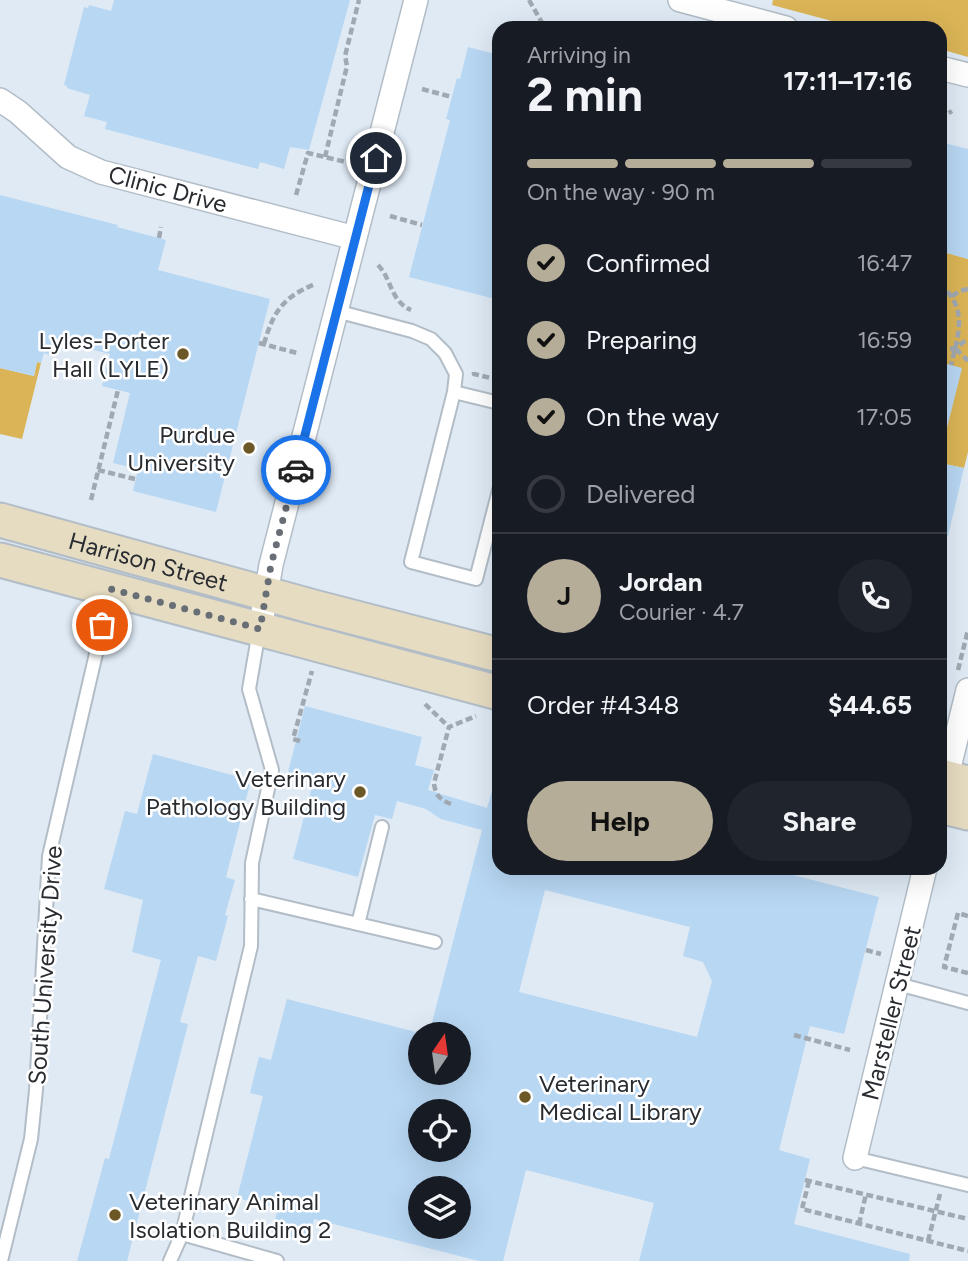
<!DOCTYPE html>
<meta charset="utf-8">
<style>
:root{--surface:#171b24;--page:#20242c;--text:#f1f3f6;--muted:#9ea1a6;--line:#363941;--accent:#b5ad98}
body{margin:0;font-family:Figtree,sans-serif;background:var(--page);color:var(--text);height:100vh;display:flex;flex-direction:column;font-size:26px;white-space:nowrap}
*{box-sizing:border-box;margin:0}
p{font-size:23px;color:var(--muted)}
.icon{flex:none;width:38px;height:38px;fill:none;stroke:currentColor;stroke-width:2;stroke-linecap:round;stroke-linejoin:round}
.map{position:relative;flex:1;overflow:hidden}
.side{position:absolute;left:492px;top:21px;width:455px;height:854px;display:flex;flex-direction:column;background:var(--surface);border-radius:21px;box-shadow:0 7px 28px #0002}
.side>*{flex:none}
.needle{width:46px;rotate:13deg}
.tools{position:absolute;left:408px;top:1022px;display:grid;gap:14px}
.tools a{display:grid;place-items:center;width:63px;height:63px;border-radius:50%;background:var(--surface);box-shadow:0 7px 28px #0002;font-size:35px}
.pin{position:absolute;display:grid;place-items:center;width:60px;height:60px;color:#fff;margin:-30px;border:4px solid #fff;border-radius:50%;box-shadow:0 2px 7px #0007}
.courier{position:absolute;display:grid;place-items:center;width:70px;height:70px;margin:-35px;border:5px solid #1a73e8;border-radius:50%;background:#fff;color:#222;box-shadow:0 2px 9px #0007}
.head em{font-style:normal;font-weight:700}
.head div{display:flex;flex-direction:column-reverse}
.head{display:flex;align-items:center;justify-content:space-between;height:119px;padding:0 35px}
h1{font-size:46px;font-weight:700;line-height:52px}
.bar{display:grid;grid-template-columns:repeat(4,1fr);gap:10px 7px;align-content:center;height:84px;padding:0 35px}
.bar i{height:9px;border-radius:5px;background:var(--line)}
.bar .selected{background:var(--accent)}
.bar p{grid-column:span 4}
.line{display:flex;align-items:center;gap:18px;padding:0 35px;border-top:2px solid var(--line)}
.line div{flex:1}
.round{display:grid;place-items:center;flex:none;width:74px;height:74px;border-radius:37px;background:var(--page)}
ol{padding:0 35px;list-style:none}
li{display:flex;align-items:center;gap:21px;height:77px}
li p{margin-inline-start:auto}
li .icon{padding:7px;border-radius:50%;background:var(--accent);color:#111;stroke-width:4}
li:last-child{color:var(--muted)}
li i{width:38px;height:38px;border:4px solid var(--line);border-radius:50%}
.button{display:flex;gap:14px;margin-top:auto;padding:14px 35px}
.button a{flex:1;height:80px;border-radius:42px;background:var(--accent);color:#111;font-size:28px;font-weight:700;line-height:80px;text-align:center}
.button a+a{background:var(--page);color:var(--text)}
.map>svg:first-child{display:block}
.green{fill:#dab456}
.building{fill:#b8d7f3;fill-rule:evenodd}
.lines{fill:none;stroke-linecap:round;stroke-linejoin:round}
.lane-casing{stroke:#b2bdc7;stroke-width:16}
.street-casing{stroke:#b2bdc7;stroke-width:26}
.secondary-casing{stroke:#b2bdc7;stroke-width:37}
.path{stroke:#a0a8b1;stroke-width:4.5;stroke-dasharray:7 3.5;stroke-linecap:butt}
.lane{stroke:#fff;stroke-width:12}
.street{stroke:#fff;stroke-width:23}
.secondary{stroke:#e6dcc2;stroke-width:33}
.done{stroke:#686e75;stroke-width:7;stroke-dasharray:0 12.6}
.route{stroke:#1a73e8;stroke-width:9}
.poi-dot{fill:#6c5726;stroke:#fff;stroke-width:2.5}
.labels{text-anchor:middle;dominant-baseline:central;stroke-width:5;stroke-linejoin:round;paint-order:stroke}
.street-label{font-size:24px;fill:#282c30;stroke:#fff}
.poi-label{font-size:24px;fill:#282c30;stroke:#fff;text-anchor:end}
</style>
<div class="map">
<svg width="968" height="1261" viewBox="0 0 968 1261">
<rect width="100%" height="100%" fill="#dfeaf5"/>
<path class="green" d="M773,0h195v57l-28,-8v-21h-82l-86,-23z
M940,251l28,8v193l-4,16 -24,-5z
M37,362l4,1 -19,76 -22,-5v-66l34,8z"/>
<path class="building" d="M114,0h236l-41,150 -19,-3 -6,22 -24,-7 -2,7 -153,-40 2,-7 -23,-6 6,-21 -23,-7v-2l-3,-1 20,-78 4,1 1,-3 22,6z
M468,47l31,8v245l-90,-23 41,-157 -4,-1 11,-41 3,1z
M940,142l28,7v110l-28,-8z
M0,195l118,30 -1,2 49,13 -8,30 112,29 -54,213 -83,-21 5,-22 -25,-6 17,-70 -28,-7 8,-32 -57,-14 -4,15 -5,-2 -3,10 -4,-1 -3,14 -34,-8z
M940,362l22,6 -15,60 -7,-1z
M940,463l24,5 -16,68 -8,-1z
M305,706l117,31 -7,28 19,5 -6,20 59,18 5,-17h7v77h267l113,29 -35,137 -34,-8 -31,124 31,9 -16,65 116,30 -1,7h-270l15,-58 -128,-33 -23,91h-24l-165,-42 -5,23 -37,-10 6,-24 -41,-10 26,-102 -13,-3 9,-36 12,3 16,-61 133,34v40h38v-39h-29l53,-204 -41,-11 -15,-10 -29,-8 -5,18 -17,-4 -17,62 -65,-18 21,-80 -26,-7zM545,890l145,37 -7,29 20,6 9,19 -15,56 -178,-45zM420,1111h38v39h-38zM420,1188h38v39h-38z
M153,754l98,26 -25,97 9,3 -10,35 3,1 -12,45 -18,-5 -18,66 8,2 -61,237h-50l28,-103 4,1 52,-199 -29,-8 11,-52 -39,-11 21,-78 12,3z"/>
<g class="lines">
<g class="lane-casing">
<path id="lane" d="M336,311l76,20 19,8 14,14 11,21 -2,18 -43,170 65,17 23,-89
M454,392l45,11
M259,631l-10,58 23,81 -20,93 -1,83 -69,288 95,27
M251,899l107,25 24,-97
M358,924l77,18
M898,984l70,19
M855,1158l113,27
M1,1261l30,-122 5,-49 13,-234 62,-267
M170,1261l12,-27"/>
</g>
<g class="street-casing">
<path id="street" d="M680,0l106,28
M940,68l28,7
M0,100l18,12 50,45 33,15 254,66
M260,629l11,-64 145,-565
M943,792l25,-102
M855,1158l70,-290"/>
</g>
<g class="secondary-casing">
<g id="secondary">
<path id="s1" d="M0,520l314,87 185,48"/>
<path d="M0,560l499,133"/>
<path d="M940,776l28,7"/>
<path d="M940,806l28,7"/>
</g>
</g>
<path class="path" d="M529,0l16,28
M629,28l3,-2
M422,89l30,8
M940,119l12,-8
M325,157l22,-91 -2,-10 14,-56
M296,195l12,-42 38,9
M390,216l32,9
M159,238l2,-11
M378,265c14,14 12,36 33,45
M940,284c28,25 19,48 11,81
M952,296l8,-5 8,-2
M259,343l38,10
M264,344c9,-32 19,-47 51,-60
M956,349l12,12
M940,352l15,-4 13,-9
M474,372v2l25,6
M98,470l37,9
M91,500l27,-110
M958,670l10,-40
M425,704l24,23
M300,741l-7,-2 19,-68
M451,804c-11,-4 -16,-9 -17,-21l15,-56 27,-11
M968,916l-10,-3 -14,54 24,6
M866,950l15,4
M794,1035l56,15
M805,1180l163,39
M809,1181l-7,28 166,42
M859,1224l7,-30
M928,1241l12,-47"/>
<use href="#lane" class="lane"/>
<use href="#street" class="street"/>
<use href="#secondary" class="secondary"/>
</g>
<g class="lines">
<path class="done" d="M102,625l9,-36 149,40 11,-64 25,-95"/>
<path class="route" d="M296,470l80,-312"/>
</g>
<g class="poi-dot">
<circle cx="183" cy="354" r="7"/>
<circle cx="249" cy="448" r="7"/>
<circle cx="360" cy="792" r="7"/>
<circle cx="525" cy="1097" r="7"/>
<circle cx="115" cy="1215" r="7"/>
</g>
<g class="labels">
<g class="street-label">
<text transform="translate(168 189) rotate(15)">Clinic Drive</text>
<text stroke="none"><textPath href="#s1" startOffset="154">Harrison Street</textPath></text>
<text transform="translate(45 965) rotate(-86)">South University Drive</text>
<text transform="translate(891 1013) rotate(-76)">Marsteller Street</text>
</g>
<g class="poi-label">
<text x="169" y="340">Lyles-Porter<tspan x="169" dy="28">Hall (LYLE)</tspan></text>
<text x="235" y="434">Purdue<tspan x="235" dy="28">University</tspan></text>
<text x="346" y="778">Veterinary<tspan x="346" dy="28">Pathology Building</tspan></text>
<text x="539" y="1083" text-anchor="start">Veterinary<tspan x="539" dy="28">Medical Library</tspan></text>
<text x="129" y="1201" text-anchor="start">Veterinary Animal<tspan x="129" dy="28">Isolation Building 2</tspan></text>
</g>
</g>
</svg>
<div class="tools">
<a><svg class="needle" viewBox="-14 -14 28 28"><path d="M0-13l5 13h-10z" fill="#e53935"/><path d="M0 13l5-13h-10z" fill="#9ea1a6"/></svg></a>
<a><svg class="icon" aria-label="locate" viewBox="0 0 24 24"><circle cx="12" cy="12" r="6"/><path d="M12 2v4M12 18v4M2 12h4M18 12h4"/></svg></a>
<a><svg class="icon" aria-label="layers" viewBox="0 0 24 24"><path d="M12 4l9 5-9 5-9-5zM3 14l9 5 9-5"/></svg></a>
</div>
<div class="pin" style="left:102px;top:625px;background:#ea580c"><svg class="icon" aria-label="bag" viewBox="0 0 24 24"><path d="M5 8h14l-1 12H6zM9 8a3 3 0 0 1 6 0"/></svg></div>
<div class="pin" style="left:376px;top:158px;background:#1f2937"><svg class="icon" aria-label="home" viewBox="0 0 24 24"><path d="M3 11l9-7 9 7M6 9v11h12V9"/></svg></div>
<div class="courier" style="left:296px;top:470px"><svg class="icon" aria-label="car" viewBox="0 0 24 24"><path d="M5 17H2v-5l4-1 3-4h7l3 4 3 1v5h-3M9 17h6M6 11h13"/><circle cx="7" cy="17" r="2"/><circle cx="17" cy="17" r="2"/></svg></div>
<section class="side">
<div class="head"><div><h1>2 min</h1><p>Arriving in</p></div><em>17:11–17:16</em></div>
<div class="bar"><i class="selected"></i><i class="selected"></i><i class="selected"></i><i></i><p>On the way · 90 m</p></div>
<ol>
<li><svg class="icon" aria-label="check" viewBox="0 0 24 24"><path d="M5 12l5 5 9-10"/></svg>Confirmed<p>16:47</p></li>
<li><svg class="icon" aria-label="check" viewBox="0 0 24 24"><path d="M5 12l5 5 9-10"/></svg>Preparing<p>16:59</p></li>
<li><svg class="icon" aria-label="check" viewBox="0 0 24 24"><path d="M5 12l5 5 9-10"/></svg>On the way<p>17:05</p></li>
<li><i></i>Delivered</li>
</ol>
<div class="line" style="height:126px"><b class="round" style="background:var(--accent);color:#111">J</b><div><b>Jordan</b><p>Courier · 4.7</p></div><a class="round"><svg class="icon" aria-label="phone" viewBox="0 0 24 24"><path d="M5 4h4l2 5-3 2q2 4 5 5l2-3 5 2v4C11 20 4 13 5 4z"/></svg></a></div>
<div class="line" style="height:91px"><div>Order #4348</div><b>$44.65</b></div>
<div class="button"><a>Help</a><a>Share</a></div>
</section>
</div>
